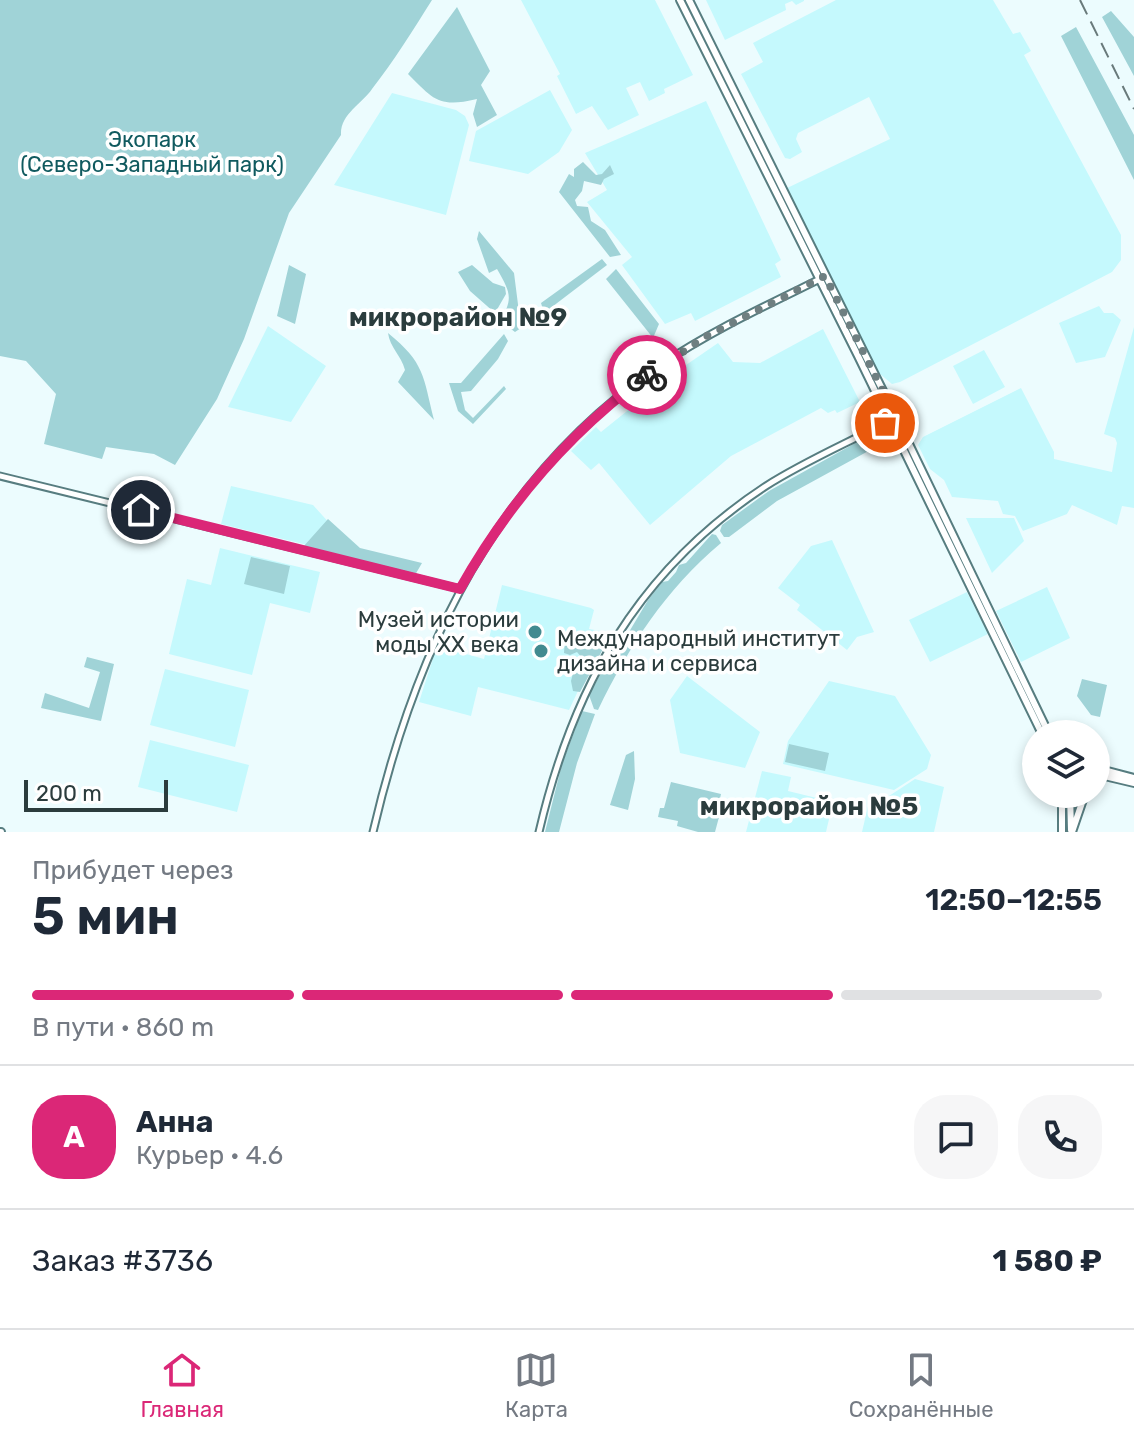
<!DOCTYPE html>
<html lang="ru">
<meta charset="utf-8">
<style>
:root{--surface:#fff;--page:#f6f6f7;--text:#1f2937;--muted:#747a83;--line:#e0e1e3;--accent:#db2777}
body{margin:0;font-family:Rubik,sans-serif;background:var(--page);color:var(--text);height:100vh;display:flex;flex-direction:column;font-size:30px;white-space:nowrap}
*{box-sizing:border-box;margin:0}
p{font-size:26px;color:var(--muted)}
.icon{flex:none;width:44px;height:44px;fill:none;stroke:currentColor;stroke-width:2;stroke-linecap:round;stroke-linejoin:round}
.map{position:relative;height:832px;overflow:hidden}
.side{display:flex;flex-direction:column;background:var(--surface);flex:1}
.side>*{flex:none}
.controls{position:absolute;left:1022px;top:720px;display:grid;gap:16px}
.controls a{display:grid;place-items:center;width:88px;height:88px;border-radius:50%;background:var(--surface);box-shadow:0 4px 12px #0003;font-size:40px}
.scale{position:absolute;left:24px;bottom:20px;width:144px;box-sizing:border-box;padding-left:8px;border:4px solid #2b3c3d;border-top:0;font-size:22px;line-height:28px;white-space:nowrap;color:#2b3c3d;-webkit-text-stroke:6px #fff;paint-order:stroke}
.pin{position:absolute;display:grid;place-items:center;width:68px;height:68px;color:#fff;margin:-34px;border:4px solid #fff;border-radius:50%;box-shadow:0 2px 8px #0007}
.courier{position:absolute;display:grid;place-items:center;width:80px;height:80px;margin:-40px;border:6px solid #db2777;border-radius:50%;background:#fff;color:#222;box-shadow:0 2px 10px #0007}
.overview em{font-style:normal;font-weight:600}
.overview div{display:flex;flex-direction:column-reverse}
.overview{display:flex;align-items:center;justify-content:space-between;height:136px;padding:0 32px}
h1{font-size:52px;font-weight:600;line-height:60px}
.bar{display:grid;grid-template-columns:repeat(4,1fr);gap:12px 8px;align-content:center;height:96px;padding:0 32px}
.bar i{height:10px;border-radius:6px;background:var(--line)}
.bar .on{background:var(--accent)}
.bar p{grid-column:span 4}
.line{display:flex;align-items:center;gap:20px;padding:0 32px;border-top:2px solid var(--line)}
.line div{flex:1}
.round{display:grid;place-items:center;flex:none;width:84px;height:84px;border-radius:32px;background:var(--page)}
.menu{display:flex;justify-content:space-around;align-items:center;height:112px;border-top:2px solid var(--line);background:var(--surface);font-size:22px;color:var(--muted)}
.menu a{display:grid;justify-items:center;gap:4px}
.menu .on{color:var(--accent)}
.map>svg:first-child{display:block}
.built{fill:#c5f9fd}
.green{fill:#a0d3d7}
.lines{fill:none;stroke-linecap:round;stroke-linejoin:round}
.minor-casing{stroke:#577d80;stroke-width:9}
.major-casing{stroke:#577d80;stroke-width:10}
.minor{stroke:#fff;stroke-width:5}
.major{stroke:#fff;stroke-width:6}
.rail{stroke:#697a7b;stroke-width:2;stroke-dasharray:16 8;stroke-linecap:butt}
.done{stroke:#6f7f81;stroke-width:8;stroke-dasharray:0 14.4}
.route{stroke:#db2777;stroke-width:10}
.poi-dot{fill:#428a90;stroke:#fff;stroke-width:3}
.labels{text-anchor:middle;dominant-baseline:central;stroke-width:7;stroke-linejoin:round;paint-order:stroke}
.park-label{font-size:22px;fill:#105a5f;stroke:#fff}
.poi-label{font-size:22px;fill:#2b3c3d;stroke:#fff;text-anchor:end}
.quarter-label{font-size:26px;font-weight:bold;fill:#2b3c3d;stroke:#fff}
</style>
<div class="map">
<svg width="1134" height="832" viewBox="0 0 1134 832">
<rect width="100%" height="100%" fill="#ecfcfe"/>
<path class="built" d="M521,0h134l38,75 -29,14 1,4 -16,8 -9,-19 -14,6 13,27 -31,15 -16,-24 -16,8 -19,-38 3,-2z
M706,0h98v1l-8,4 -4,-4 -7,3 1,6 -61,30z
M836,0h157l20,34 7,-2 11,19 -7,4 97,180v25l-9,12 -212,110 -8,2 -12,-10 -95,-185 105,-50 -21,-42 -71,36 -2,6 6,13 -12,7 -5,-1 -44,-84 22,-12 -10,-19z
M550,90l22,40 -13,22 -31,22 -59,-13 7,-30z
M392,93l64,17 9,6 4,9 -23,90 -112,-30z
M706,101l75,159 -6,4 6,13 -86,44 -4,-8 -26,11 -43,-59 10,-8 -45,-55 20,-12 -22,-37z
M1099,306l5,7h9l8,7 -16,37 -29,6 -17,-40z
M268,326l58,40 -35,56 -63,-15z
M1134,327v181l-12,-2 -5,19 -45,-20 -5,9 -44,17 -8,-15 -12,-2 -5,-13 -46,-4 -8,-17 -14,-11 -12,-24 5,-8 98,-49 33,64v7l58,13 5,-29 -2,-5 -11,-4z
M823,329l37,73 -23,11 -2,-3 -7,3 -7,-5 -90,48 -81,69 -51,-62 -8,7 -20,-19 25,-24 5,5 72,-58 45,-31 15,19 27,1z
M984,350l21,37 -32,17 -20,-38z
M231,486l82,19 48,53 -140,-34z
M966,518h48l10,23 -32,32z
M832,540l42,92 -17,5 -10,13 -50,-40 3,-5 -22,-17 33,-42z
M220,548l100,24 -10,41 -40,-10 -18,72 -83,-21 18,-75 24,6z
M502,585l89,23 3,2 -5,19 17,3 -37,78 -91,-23 -7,29 -52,-14 18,-56 47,13z
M1047,587l23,51 -49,24 -25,-51z
M967,592l21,42 -58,28 -21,-42z
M165,669l84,21 -14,57 -85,-22z
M687,676l73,56 -15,36 -65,-15 -10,-53z
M829,681l66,15 36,59 -4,14 -33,21 -111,-26 5,-23z
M150,740l99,25 -12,47 -99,-25z
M762,771l29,6 -3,14 45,11 -7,30h-80z
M915,779l29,8 -10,45h-72l9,-39 18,3z"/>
<path class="green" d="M0,0h432c-19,30 -38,61 -60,89 -10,15 -32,25 -31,46l-52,78 -45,126 -27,60 -42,66 -21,-11 -48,-7 -4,12 -58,-15 12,-50 -30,-33 -26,-5z
M457,7l33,64 -9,14 16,30 -20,12 -4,-13 4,-15c-38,9 -43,1 -69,-25z
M1111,11l23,26v39l-32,-59z
M1076,27l58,108v45l-73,-144z
M583,162l13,13 6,-1 8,-9 4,9 -10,5 -3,6 -17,-4 -2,10 -7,9 2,6 11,1 3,14 14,9 16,25 -11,2 -51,-65 10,-18 5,3v-8z
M479,231l35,42 7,55 -6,4 -15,-11c14,-23 10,-29 -3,-52l-8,4 -12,-34z
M602,259l5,6 -63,48 -3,-10z
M289,265l17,9 -11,50 -18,-8z
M472,265l21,18 12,4 1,7 -11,19 -25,-22 -12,-19z
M616,269l43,55 -6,14 -47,-59z
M388,333c37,30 35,43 46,87l-36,-38 7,-12c-4,-15 -15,-22 -17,-37z
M504,334l4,7 -10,18 -27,32 -10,1 4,18 8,8 31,-32 2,3 -33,35 -15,-13 -9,-28h12z
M877,431l6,12 -106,58 -48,36h-5l-4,-6 2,-6 47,-34z
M328,519l32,29 62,15 -7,12 -112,-28z
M712,534l4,1 5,8c-55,46 -92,103 -123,167l-4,-1 -5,-14 24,-44 16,-19 19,-32 14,-18 6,-1 8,-9 3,-7 7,-2z
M251,557l39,9 -6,28 -40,-10z
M565,639l39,8 -24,45 -7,-1 -2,-10 4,-16 6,-2 1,-5 -5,-6 -7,3 -6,-2z
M87,657l27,7 -13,57 -60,-13 4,-15 44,15 11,-36 -16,-5z
M1082,679l25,6 -7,32 -9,-2 -14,-19z
M582,711l13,3 -18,49 -18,69h-14l17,-68z
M789,744l40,9 -4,18 -40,-9z
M634,751l1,28 -7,31 -18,-5 16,-50z
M671,782l50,12 -2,9 3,3 -7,26h-17l-21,-6 1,-5 -20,-4 2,-9h4z"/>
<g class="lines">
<g class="minor-casing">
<path id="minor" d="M0,476l460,113
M373,832c43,-185 124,-356 286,-466 50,-34 106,-60 161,-87
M539,832c34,-146 99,-262 227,-346 39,-25 82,-43 123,-65"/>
</g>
<g class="major-casing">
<path id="major" d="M680,0l178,356 184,378
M689,0l207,417 153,317
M1096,768l38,10
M1096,774l38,9
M1062,794v38
M1070,794l1,36
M0,832h1
M1072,832l13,-38"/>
</g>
<use href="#minor" class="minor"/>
<use href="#major" class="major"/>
<path class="rail" d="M1080,0l54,109"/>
</g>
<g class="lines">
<path class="done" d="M647,375l60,-39 118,-60 71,141 -11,6"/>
<path class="route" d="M141,510l319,79c47,-84 109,-156 187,-214"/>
</g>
<g class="poi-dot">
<circle cx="535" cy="632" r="8"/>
<circle cx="541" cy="651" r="8"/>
</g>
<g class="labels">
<g class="park-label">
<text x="152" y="139">Экопарк<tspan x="152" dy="25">(Северо-Западный парк)</tspan></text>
</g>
<g class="poi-label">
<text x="519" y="619">Музей истории<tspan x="519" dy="25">моды XX века</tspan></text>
<text x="557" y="638" text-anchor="start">Международный институт<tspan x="557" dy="25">дизайна и сервиса</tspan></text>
</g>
<g class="quarter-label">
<text x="458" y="317">микрорайон №9</text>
<text x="809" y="806">микрорайон №5</text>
</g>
</g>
</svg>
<div class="controls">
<a><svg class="icon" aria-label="layers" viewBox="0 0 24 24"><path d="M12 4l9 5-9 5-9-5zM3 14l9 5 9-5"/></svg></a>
</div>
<div class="scale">200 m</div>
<div class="pin" style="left:885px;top:423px;background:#ea580c"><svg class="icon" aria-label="bag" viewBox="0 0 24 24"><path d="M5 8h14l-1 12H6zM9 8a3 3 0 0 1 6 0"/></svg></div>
<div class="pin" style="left:141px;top:510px;background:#1f2937"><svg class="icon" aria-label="home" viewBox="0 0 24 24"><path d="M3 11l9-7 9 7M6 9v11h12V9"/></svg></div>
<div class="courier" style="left:647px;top:375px"><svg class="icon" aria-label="bike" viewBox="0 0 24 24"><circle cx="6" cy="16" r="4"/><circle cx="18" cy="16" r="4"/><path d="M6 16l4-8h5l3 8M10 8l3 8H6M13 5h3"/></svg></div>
</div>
<section class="side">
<div class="overview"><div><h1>5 мин</h1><p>Прибудет через</p></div><em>12:50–12:55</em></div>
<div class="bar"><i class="on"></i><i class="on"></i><i class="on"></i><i></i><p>В пути · 860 m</p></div>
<div class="line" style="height:144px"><b class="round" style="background:var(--accent);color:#fff">А</b><div><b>Анна</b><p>Курьер · 4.6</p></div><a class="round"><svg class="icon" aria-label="chat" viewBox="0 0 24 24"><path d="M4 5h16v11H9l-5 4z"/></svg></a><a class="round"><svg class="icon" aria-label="phone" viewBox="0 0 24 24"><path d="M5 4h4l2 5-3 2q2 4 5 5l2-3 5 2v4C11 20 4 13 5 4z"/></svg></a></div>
<div class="line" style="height:104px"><div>Заказ #3736</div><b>1 580 ₽</b></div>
</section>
<nav class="menu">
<a class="on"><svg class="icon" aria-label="home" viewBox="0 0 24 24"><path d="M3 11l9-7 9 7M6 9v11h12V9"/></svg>Главная</a>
<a><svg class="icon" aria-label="map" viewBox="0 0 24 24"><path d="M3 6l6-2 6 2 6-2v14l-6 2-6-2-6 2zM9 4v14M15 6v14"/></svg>Карта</a>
<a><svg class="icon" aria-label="saved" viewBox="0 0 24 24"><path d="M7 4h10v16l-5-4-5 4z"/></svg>Сохранённые</a>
</nav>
